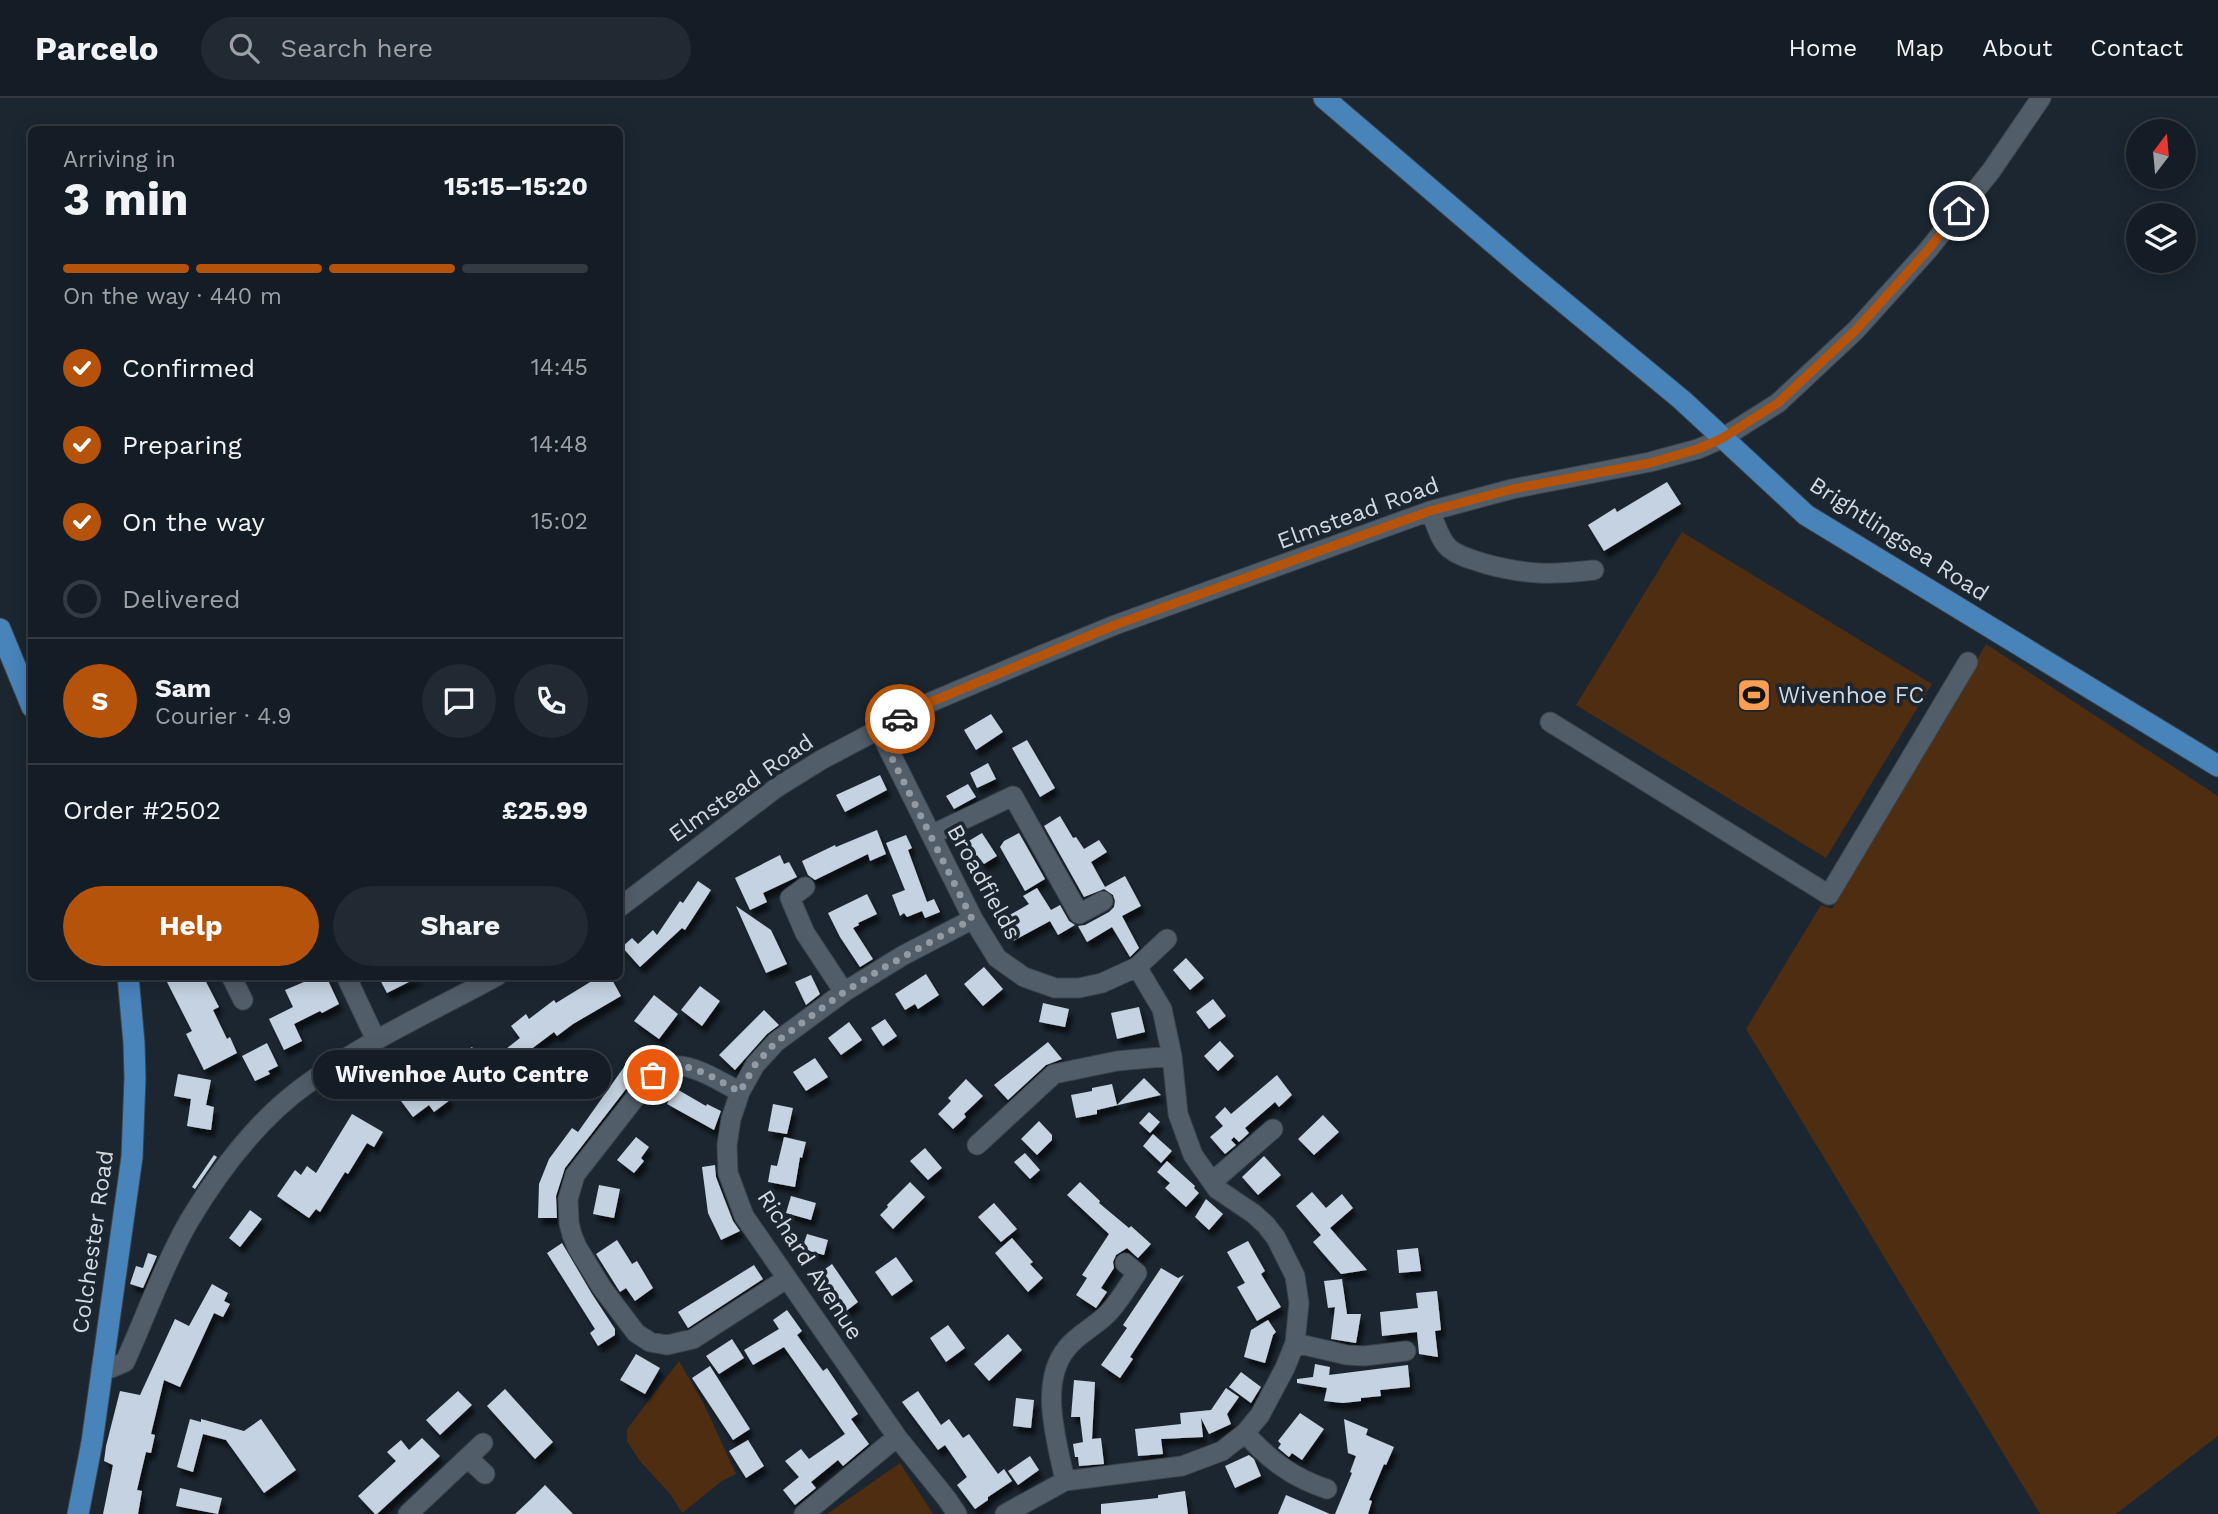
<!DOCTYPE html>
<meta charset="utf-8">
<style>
:root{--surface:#141c25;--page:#212932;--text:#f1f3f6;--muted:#9da1a7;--line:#333a42;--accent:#b45309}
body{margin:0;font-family:"Work Sans",sans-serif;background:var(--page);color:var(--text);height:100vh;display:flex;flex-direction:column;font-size:26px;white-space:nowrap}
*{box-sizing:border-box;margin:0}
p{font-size:23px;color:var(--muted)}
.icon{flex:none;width:38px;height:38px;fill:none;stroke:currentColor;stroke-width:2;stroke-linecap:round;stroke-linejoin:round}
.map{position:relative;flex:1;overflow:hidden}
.panel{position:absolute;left:28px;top:28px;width:595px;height:854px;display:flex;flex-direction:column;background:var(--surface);border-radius:10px;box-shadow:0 4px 18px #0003,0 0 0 2px var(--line)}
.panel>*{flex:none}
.needle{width:46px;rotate:16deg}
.controls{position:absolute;left:2126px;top:21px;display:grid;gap:14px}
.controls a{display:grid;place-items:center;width:70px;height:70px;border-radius:50%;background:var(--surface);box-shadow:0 4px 18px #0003,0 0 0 2px var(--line);font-size:35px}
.pin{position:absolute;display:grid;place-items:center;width:60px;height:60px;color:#fff;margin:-30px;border:4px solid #fff;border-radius:50%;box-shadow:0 2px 7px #0007}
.courier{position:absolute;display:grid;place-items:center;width:70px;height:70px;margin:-35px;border:5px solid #b45309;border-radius:50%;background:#fff;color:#222;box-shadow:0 2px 9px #0007}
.bubble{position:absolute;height:49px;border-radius:24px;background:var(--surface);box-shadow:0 4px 18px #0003,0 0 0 2px var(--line);font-size:23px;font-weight:700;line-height:49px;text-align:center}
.head em{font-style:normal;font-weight:700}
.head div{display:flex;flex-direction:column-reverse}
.head{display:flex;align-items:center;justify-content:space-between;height:119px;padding:0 35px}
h1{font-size:46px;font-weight:700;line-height:52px}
.bar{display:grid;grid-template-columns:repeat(4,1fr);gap:10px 7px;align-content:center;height:84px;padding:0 35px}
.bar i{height:9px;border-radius:5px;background:var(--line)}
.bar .active{background:var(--accent)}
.bar p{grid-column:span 4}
.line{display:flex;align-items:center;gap:18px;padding:0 35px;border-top:2px solid var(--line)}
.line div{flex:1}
.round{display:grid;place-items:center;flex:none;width:74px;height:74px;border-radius:37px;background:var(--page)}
ol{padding:0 35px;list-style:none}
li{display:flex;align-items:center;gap:21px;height:77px}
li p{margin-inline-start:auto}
li .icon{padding:7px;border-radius:50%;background:var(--accent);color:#fff;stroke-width:4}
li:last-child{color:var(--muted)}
li i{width:38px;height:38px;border:4px solid var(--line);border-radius:50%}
.action{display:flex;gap:14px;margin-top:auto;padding:14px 35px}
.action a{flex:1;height:80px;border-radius:42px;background:var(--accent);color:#fff;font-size:28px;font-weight:700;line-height:80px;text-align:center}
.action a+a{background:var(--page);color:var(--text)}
header{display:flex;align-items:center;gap:42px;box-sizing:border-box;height:98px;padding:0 35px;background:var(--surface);border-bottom:2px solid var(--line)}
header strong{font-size:33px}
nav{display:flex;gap:38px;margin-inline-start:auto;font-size:24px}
.search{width:490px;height:63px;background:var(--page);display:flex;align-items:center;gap:18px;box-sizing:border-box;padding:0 24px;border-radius:38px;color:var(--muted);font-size:26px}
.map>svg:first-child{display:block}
.green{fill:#4e2d11}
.building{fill:#c4d2e1;filter:url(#shadow)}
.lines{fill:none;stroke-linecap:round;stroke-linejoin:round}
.minor-casing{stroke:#3b444d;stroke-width:21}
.major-casing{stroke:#3b444d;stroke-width:23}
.minor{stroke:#515d69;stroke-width:19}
.major{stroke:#4883ba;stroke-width:21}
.done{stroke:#929aa3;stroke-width:7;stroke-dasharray:0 12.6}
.route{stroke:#b45309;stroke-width:9}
.labels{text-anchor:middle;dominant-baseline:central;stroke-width:7;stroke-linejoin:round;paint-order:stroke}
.street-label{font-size:23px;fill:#d2d9e0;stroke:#1b2631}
.poi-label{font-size:23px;fill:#d2d9e0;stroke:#1b2631;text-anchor:start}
</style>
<header>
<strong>Parcelo</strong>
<div class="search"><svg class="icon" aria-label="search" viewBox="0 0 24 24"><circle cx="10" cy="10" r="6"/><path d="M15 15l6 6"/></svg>Search here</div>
<nav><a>Home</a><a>Map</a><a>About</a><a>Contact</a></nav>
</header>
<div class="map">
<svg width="2218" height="1416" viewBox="0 0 2218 1416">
<defs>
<filter id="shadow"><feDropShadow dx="4" dy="7" stdDeviation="2" flood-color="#0009"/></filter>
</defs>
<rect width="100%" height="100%" fill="#1b2631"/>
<path class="green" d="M1682,434l250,152 -106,174 -250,-153z
M1986,546l232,152v640l-102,78h-76l-294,-485 75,-124 11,4z
M679,1263l24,41 33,72 -14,7 -40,32 -11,-18 -32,-35 -12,-19v-12z
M900,1365l33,51h-106z"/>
<path class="building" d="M1667,384l14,22 -77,47 -16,-26 27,-17 2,4z
M991,616l12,18 -27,18 -12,-20z
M1027,642l28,48 -15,9 -28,-49z
M988,665l8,16 -19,9 -7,-15z
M880,677l7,15 -42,22 -9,-17z
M968,686l8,13 -22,12 -8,-13z
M1060,718l13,22 3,-1 8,12 15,-9 8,12 -16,10 14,25 20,-11 16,30 -19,10 17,32 -9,9 -18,-30 -25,15 -9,-16 7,-1 24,-13 5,-5 1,-6 -2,-6 -9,-6 -20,8 -40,-71z
M877,732l9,24 -16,7 -2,-7 -53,26 -7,-5 -6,-14 33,-16 1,2z
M982,735l15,23 -13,8 -7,-9 -7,4 -8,-14z
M1019,735l26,46 -20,12 -25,-44 4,-6z
M906,737l6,13 -4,2 19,52 7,-3 6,13 -15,6 -3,-7 -15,6 -3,-4 -4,3 -8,-21 13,-5 -19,-47z
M780,757l4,9 5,-2 8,15 -34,16 4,9 -17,8 -15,-32z
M698,783l13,9 -26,40 -3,-2 -42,39 -18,-20 10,-9 6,6 15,-14 4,5 23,-34 3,2z
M1037,790l14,22 9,-5 9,16 6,4 -17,10 -8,-14 -37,20 -12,-21 28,-16 -6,-8z
M867,796l10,20 -19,9 1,2 -6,3 20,31 -13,8 -20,-30 -12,-24z
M736,808l35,24 16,34 -21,9z
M1186,860l18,20 -14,12 -17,-20z
M984,869l19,22 -20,17 -19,-22z
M926,876l13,21 -21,14 -3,-5 -10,6 -10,-16z
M811,877l9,19 -14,11 -11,-23z
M178,878h25l16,31 -6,3 14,29 3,-2 7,16 -33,17 -18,-36 6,-3 -25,-49z
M318,878h8l13,28 -17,9 -2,-2 -26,13 8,17 -18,9 -15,-31 24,-12 -8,-17z
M378,878h43l-34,17z
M600,878h10l11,20 -48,28 -16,12 -3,-4 -32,24 4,5 -15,13 -14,-18 23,-18 -9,-12 15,-12 3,5 25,-19 2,3z
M700,888l20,15 -18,25 -21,-16z
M654,897l24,19 -19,25 -25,-18z
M1213,901l13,17 -17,13 -13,-17z
M1043,905l26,6 -4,18 -26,-5z
M1139,909l6,25 -28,7 -6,-26z
M764,912l15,15 -12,9 -32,36 -16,-15z
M885,921l12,17 -14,10 -12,-18z
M849,924l13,18 -21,15 -13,-17z
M1220,943l14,15 -16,15 -14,-15z
M1048,944l14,17 -16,6 -38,35 -14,-15z
M267,945l11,23 -10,5 2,3 -15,7 -13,-25z
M472,949l20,29 -12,8 -8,-12 -28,19 6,9 -16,12 -5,-7 -16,12 -15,-20z
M640,952l14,10 -11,7 -78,101 -9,28 1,22h-19l1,-34 10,-25 23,-31 6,4 51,-72 3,3z
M815,960l13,19 -22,14 -13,-19z
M178,976l33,6 -5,25 8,2 -3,23 -24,-4 4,-27 -17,-3z
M1277,977l15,20 -13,12 -4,-5 -30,26 4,5 -10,9 -5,-5 -3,3 5,5 -11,9 -15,-17 13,-11 -8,-9 10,-10 6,7z
M1144,980l17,17 -64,15v4l-21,4 -5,-23 21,-4v-3l20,-4 5,21z
M966,981l17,17 -19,18 2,3 -13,12 -15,-15 13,-13 -3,-3z
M675,990l31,18 1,-2 14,7 -7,19 -47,-26z
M773,1006l20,4 -6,26 -19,-3z
M1149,1014l11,10 -10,11 -11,-10z
M352,1016l31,18 -9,15 -7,-4 -19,31 -3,-2 -25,40 -4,-3 -7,9 -32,-22 18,-26 6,5 6,-9 9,7z
M1323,1017l16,17 -25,23 -16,-16z
M1039,1023l13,14v5l-15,15 -16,-16z
M1153,1036l19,17 -11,12 -18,-17z
M636,1039l13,10 -8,11 3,3 -10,12 -17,-13z
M784,1039l22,5 -4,16 -2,-1 -5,30 -27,-5 3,-17 6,1z
M925,1050l17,20 -14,12 -18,-19z
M1025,1055l15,17 -10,9 -16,-17z
M214,1057l3,2 -22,32 -3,-2z
M1264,1058l17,19 -23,20 -16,-18z
M1167,1063l28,25 -1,2 5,5 -13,14 -21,-19 5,-5 -13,-11z
M715,1067l1,12 8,21 9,23 7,10 -19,9 -13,-27 -6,-46z
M910,1084l15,15 -32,32 -13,-14 8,-8 -1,-2z
M1080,1084l20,19 -1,2 30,25 2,-2 20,18 -13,14 -11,-10 -11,7 -3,7 1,6 -13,20 6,4 -11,16 -20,-13 11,-17 -5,-3 27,-41 -42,-39z
M599,1087l21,4 -6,29 -21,-4z
M1312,1094l14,16 16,-14 11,14 -23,20 37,42 -26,4 -28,-32 8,-7 -25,-29z
M791,1098l25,7 -5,17 -25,-7z
M1206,1101l17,15 -14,16 -14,-13z
M994,1105l23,26 -16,13 -23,-25z
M250,1112l12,9 -22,28 -11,-9z
M807,1136l21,6 -4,15 -22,-6z
M1012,1140l21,24 -3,2 13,14 -15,14 -33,-39z
M617,1142l15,24 5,-3 16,27 -18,13 -9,-13 -6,4 -24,-38z
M1248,1143l17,30 -4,3 20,33 -24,14 -20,-34 8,-4 -18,-31z
M562,1145l30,51 23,35v6l-17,11 -8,-13 5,-4 -48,-76z
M1418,1150l3,23 -22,2 -2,-23z
M148,1155l9,3 -14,32 -13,-4 6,-18 7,2z
M896,1159l17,24 -21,15 -17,-24z
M832,1166l26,38 -17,13 -27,-38z
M754,1167l9,14 -75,49 -10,-16z
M1161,1170l17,10 6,-3 -54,82 3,2 -13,19 -19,-13 26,-37 -4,-3z
M1342,1181l5,35h14l-5,29 -25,-4 4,-32 -7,1 -4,-27z
M212,1186l16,9 -4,8 6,3 -7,13 -9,-4 -34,74 -16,-7 -13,54 4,1 -4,18 -5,-1 -9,38 5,1 -4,23h-35l10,-49 -9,-4 2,-15 14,-55 20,4 35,-76 14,7z
M1437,1193l4,39 -6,1 3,26 -19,-3 -2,-22 -35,4 -2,-24 38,-4 -2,-15z
M787,1212l15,21 -5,4 26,36 4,-3 31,46 -7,5 18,25 -26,22 -5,-6 -27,22 5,6 -21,17 -12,-15 16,-13 -14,-16 16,-12 8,10 36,-25 -61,-87 -31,18 -9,-15 35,-21 -6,-9z
M1268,1222l8,12 -3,3 -8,28 -21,-6 7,-27z
M948,1227l17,23 -19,14 -16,-24z
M1008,1236l14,16 -33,31 -15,-17z
M732,1241l12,19 -25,16 -13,-18z
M636,1256l24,14 -15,26 -25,-14z
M1315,1266l15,3 -1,8 79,-10 2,22 -30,3 1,6 -20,2v3l-18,2 -19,-2 3,-13 -30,-5v-4l16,-2z
M710,1268l40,63 -17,11 -41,-62z
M1241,1274l20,15 -10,16 -22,-16z
M1074,1282l21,2 -3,57 9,-1 3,26 -25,2 -1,-9h-3l-2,-13 10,-2 -3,-25h-9z
M1226,1290l13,9 -12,17 4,10 -22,10 -8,-16 2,19 -42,2 2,15 -25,2 -3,-27 46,-5 -1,-11 31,-3z
M505,1291l48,53 -18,17 -48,-53z
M458,1293l14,14 -32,30 -14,-15z
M918,1293l23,34 8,-6 14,19 6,-4 29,40 6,-5 8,12 -24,16v3l-13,9 -18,-24 10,-8 -22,-32 -7,5 -36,-48z
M1016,1300l18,2 -3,28 -18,-2z
M1300,1315l24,16 -22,31 -10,-7 -3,4 -11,-9 3,-4 -3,-3z
M190,1321l11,3v-3l43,12 17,-12 35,51 -32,23 -38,-53 -23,-6 -10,38 -16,-5z
M1344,1321l24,10 -2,6 28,12 -8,18 -2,-1 -15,36 3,1 -4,13h-33l17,-41 -2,-1 6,-16 -8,-3z
M422,1340l18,18 -63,58h-2l-17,-18 38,-35 -9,-9 14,-12 8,10z
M748,1342l16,26 -18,12 -17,-27z
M1249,1357l5,4 7,17 -26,12 -10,-22z
M1030,1358l9,14 -21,15 -10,-14z
M545,1387l28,29h-58l15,-14z
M180,1390l42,10 -4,16 -42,-8z
M1185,1393l3,23h-87v-10l57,-6v-3z
M1286,1397l44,19h-52z"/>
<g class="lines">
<g class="minor-casing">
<path id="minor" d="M1430,413c6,12 9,29 20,38 10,8 24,11 36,15 41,11 65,11 108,6
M1550,624l279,173 139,-233
M879,632l94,189 24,39 27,19 31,11h24l23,-5 35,-16 30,-28
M931,737l82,-39 66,118 24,-13
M805,789l-15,11 15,35 39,59
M620,809l156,-119 45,-28 110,-58 111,-47 73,-30 315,-114 82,-22 138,-27 48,-13 23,-10 57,-36 78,-73 72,-80 63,-79 50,-73
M231,878l12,24
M346,878l30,64
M740,994c-17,-9 -48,-29 -67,-26 -8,1 -14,5 -20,9l-78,100 -7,24 1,24 3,12 5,12 25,41 34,45 14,9 17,3 26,-6 93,-60
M977,1047l77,-71 63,-13 55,-5
M1212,1084l61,-53
M1295,1245l52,12 17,1 42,-5
M101,1271l10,-1 14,-6c21,-47 39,-97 64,-141 30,-50 70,-103 118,-137 59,-43 126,-73 190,-108
M1245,1335c24,27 48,45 82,56
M468,1360l17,16
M1065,1383c-8,-40 -27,-98 2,-133 10,-13 25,-20 37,-31 13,-11 23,-30 33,-44l-12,-10
M408,1416l75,-71
M804,1416l93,-77
M957,1416l-10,-15 -50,-62 -153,-221 -16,-43 -1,-28 4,-26 9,-27 15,-27 21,-23 68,-50 58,-36 71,-37
M1005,1416l60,-33 117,-15 40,-15 23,-18 15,-18 25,-47 10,-25 4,-40 -4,-27 -19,-38 -10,-13 -12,-11 -37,-25 -24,-34 -15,-41 -6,-58 -10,-47 -25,-42"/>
</g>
<g class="major-casing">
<path id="major" d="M1324,0l202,173 156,129 124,115 412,251
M0,531l32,78
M78,1416l14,-72 40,-285 3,-79 -1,-35 -6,-67"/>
</g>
<use href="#minor" class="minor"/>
<use href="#major" class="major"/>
</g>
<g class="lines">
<path class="done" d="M653,977c7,-4 13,-8 20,-9 19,-3 50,17 67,26l15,-27 21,-23 68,-50 39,-24 89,-49 -94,-189 22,-11"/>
<path class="route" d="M900,621l31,-17 184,-77 315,-114 83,-22 137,-26 48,-14 23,-10 57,-36 78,-73 72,-80 31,-39"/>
</g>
<defs>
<g id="stadium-square" transform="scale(1.75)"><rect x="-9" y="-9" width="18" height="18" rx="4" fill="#fb9e51" stroke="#1b2631"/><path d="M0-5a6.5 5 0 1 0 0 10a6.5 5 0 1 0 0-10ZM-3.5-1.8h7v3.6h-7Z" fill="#111"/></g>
</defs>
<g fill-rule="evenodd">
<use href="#stadium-square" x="1754" y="597"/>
</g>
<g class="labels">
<g class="street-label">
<text transform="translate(1358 415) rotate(-20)">Elmstead Road</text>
<text transform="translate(1899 441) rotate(33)">Brightlingsea Road</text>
<text transform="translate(741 690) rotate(-35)">Elmstead Road</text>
<text transform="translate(984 784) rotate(61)">Broadfields</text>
<text transform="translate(93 1144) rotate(-82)">Colchester Road</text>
<text transform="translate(810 1167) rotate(57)">Richard Avenue</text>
</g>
<g class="poi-label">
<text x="1778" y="597">Wivenhoe FC</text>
</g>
</g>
</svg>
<div class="controls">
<a><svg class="needle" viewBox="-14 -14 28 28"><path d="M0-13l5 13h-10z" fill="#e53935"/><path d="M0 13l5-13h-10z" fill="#9da1a7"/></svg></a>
<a><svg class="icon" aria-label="layers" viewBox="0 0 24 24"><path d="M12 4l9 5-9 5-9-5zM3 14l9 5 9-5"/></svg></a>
</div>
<div class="pin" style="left:653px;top:977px;background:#ea580c"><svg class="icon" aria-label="bag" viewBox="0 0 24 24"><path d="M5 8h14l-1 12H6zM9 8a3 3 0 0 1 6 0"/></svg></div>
<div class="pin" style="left:1959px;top:113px;background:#1f2937"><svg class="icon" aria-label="home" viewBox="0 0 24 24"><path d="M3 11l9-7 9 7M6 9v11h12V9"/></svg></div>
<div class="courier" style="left:900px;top:621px"><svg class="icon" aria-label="car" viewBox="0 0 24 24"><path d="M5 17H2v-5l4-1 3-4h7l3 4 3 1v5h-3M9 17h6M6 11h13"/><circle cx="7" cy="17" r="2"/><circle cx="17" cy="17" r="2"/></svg></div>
<div class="bubble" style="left:313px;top:952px;width:298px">Wivenhoe Auto Centre</div>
<section class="panel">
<div class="head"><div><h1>3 min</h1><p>Arriving in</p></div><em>15:15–15:20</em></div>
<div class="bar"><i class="active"></i><i class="active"></i><i class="active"></i><i></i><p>On the way · 440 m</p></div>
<ol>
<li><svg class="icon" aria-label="check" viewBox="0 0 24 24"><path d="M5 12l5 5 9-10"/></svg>Confirmed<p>14:45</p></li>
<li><svg class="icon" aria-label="check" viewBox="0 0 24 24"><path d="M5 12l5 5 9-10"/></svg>Preparing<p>14:48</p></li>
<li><svg class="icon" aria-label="check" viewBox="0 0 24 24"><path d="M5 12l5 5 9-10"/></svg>On the way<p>15:02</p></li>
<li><i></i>Delivered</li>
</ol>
<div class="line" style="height:126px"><b class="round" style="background:var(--accent);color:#fff">S</b><div><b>Sam</b><p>Courier · 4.9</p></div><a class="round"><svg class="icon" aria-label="chat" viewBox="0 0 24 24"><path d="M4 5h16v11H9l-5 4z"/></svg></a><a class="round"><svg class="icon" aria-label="phone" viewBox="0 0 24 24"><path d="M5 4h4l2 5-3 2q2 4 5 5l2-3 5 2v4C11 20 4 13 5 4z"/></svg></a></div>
<div class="line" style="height:91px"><div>Order #2502</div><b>£25.99</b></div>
<div class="action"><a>Help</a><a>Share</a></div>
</section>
</div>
